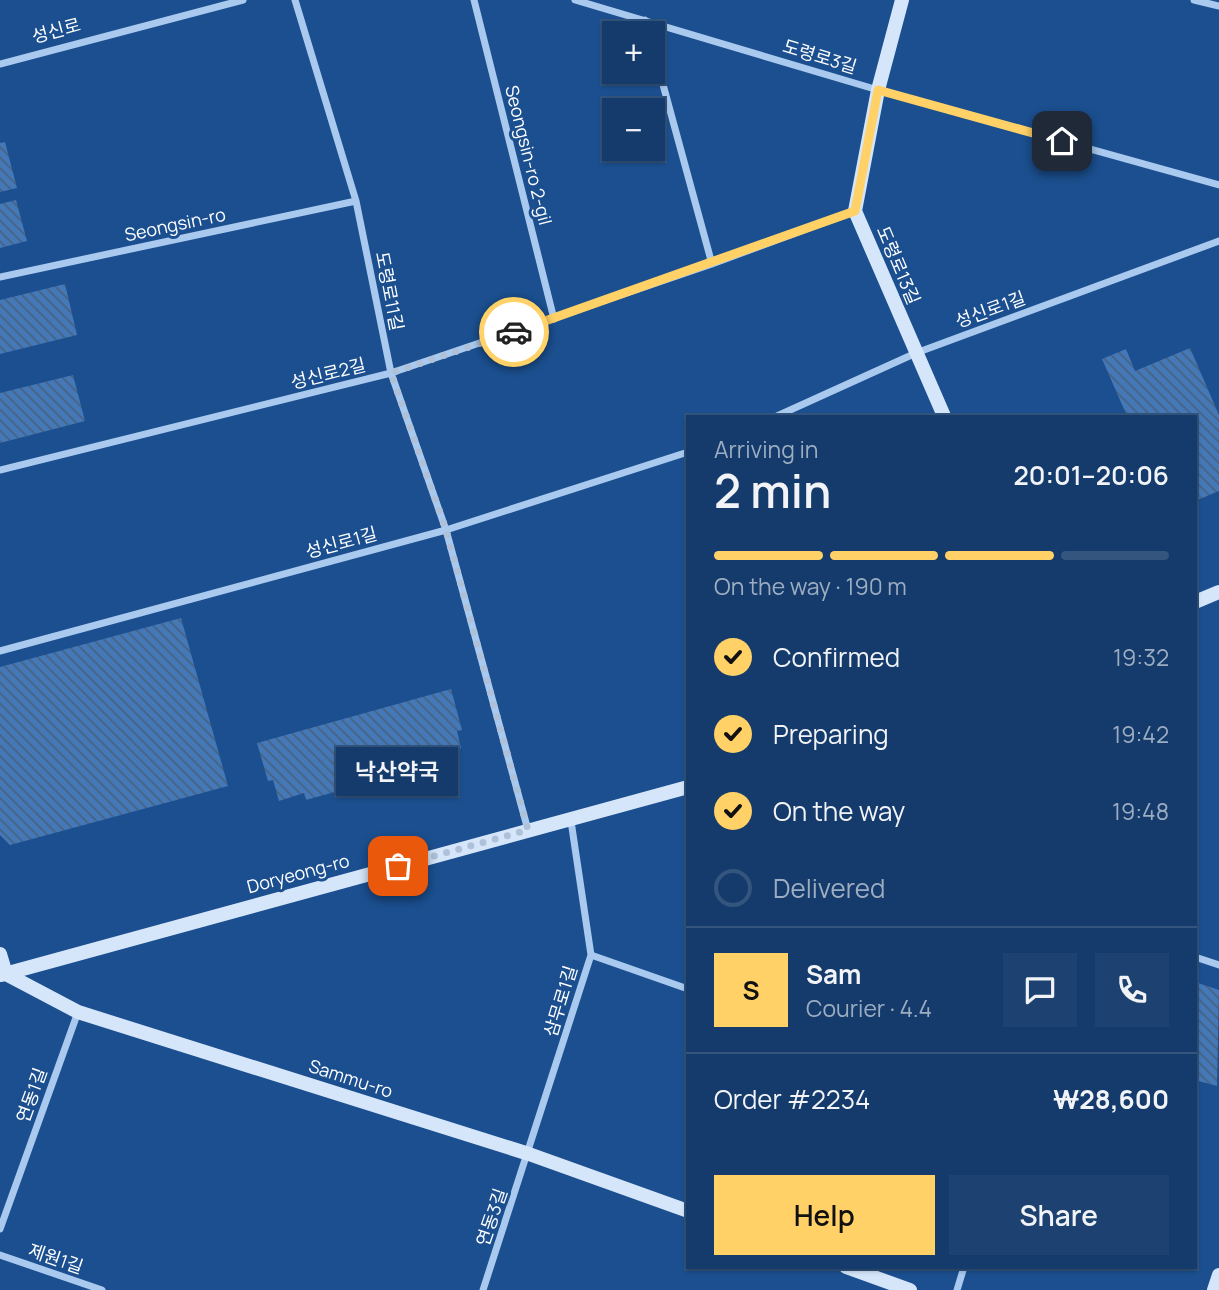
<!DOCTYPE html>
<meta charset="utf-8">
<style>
:root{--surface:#143b6b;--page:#1d4271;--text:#f1f3f6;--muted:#9dadc1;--line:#33557e;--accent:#ffd166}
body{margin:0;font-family:Manrope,"Noto Sans KR",sans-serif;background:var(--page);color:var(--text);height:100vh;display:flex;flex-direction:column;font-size:26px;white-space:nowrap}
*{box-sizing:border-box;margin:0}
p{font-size:23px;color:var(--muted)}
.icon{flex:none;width:38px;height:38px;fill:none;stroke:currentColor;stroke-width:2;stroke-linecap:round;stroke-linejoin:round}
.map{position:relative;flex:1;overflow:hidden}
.panel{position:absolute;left:686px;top:415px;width:511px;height:854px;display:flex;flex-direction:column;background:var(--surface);border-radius:0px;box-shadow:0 2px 5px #0004,0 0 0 2px var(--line)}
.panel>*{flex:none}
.controls{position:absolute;left:602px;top:21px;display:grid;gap:14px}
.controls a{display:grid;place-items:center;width:63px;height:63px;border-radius:0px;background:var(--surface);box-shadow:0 2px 5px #0004,0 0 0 2px var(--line);font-size:35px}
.pin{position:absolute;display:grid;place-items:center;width:60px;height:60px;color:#fff;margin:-30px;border-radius:14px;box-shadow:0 4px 10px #0006}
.courier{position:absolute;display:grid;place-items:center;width:70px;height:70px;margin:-35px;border:5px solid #ffd166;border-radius:50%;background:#fff;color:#222;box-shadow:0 2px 9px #0007}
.bubble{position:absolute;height:49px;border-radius:0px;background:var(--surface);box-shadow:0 2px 5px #0004,0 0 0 2px var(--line);font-size:23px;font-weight:600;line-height:49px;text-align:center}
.head em{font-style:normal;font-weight:600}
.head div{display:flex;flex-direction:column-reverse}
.head{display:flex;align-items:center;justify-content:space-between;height:119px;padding:0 28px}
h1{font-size:46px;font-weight:600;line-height:52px}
.bar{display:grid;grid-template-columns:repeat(4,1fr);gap:10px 7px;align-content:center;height:84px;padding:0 28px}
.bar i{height:9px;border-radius:5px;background:var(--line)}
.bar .on{background:var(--accent)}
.bar p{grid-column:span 4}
.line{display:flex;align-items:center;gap:18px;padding:0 28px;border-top:2px solid var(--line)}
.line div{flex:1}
.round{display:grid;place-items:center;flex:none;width:74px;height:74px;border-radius:0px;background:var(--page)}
ol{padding:0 28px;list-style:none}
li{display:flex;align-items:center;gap:21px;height:77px}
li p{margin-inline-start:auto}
li .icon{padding:7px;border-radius:50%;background:var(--accent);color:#111;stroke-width:4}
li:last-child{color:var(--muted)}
li i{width:38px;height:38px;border:4px solid var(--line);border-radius:50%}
.cta{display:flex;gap:14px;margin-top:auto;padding:14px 28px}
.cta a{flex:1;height:80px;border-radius:0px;background:var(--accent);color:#111;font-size:28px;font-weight:600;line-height:80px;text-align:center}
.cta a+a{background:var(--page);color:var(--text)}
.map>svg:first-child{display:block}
.building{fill:url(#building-back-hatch)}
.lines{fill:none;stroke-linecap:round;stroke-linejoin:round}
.street{stroke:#a9c9ee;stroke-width:7}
.secondary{stroke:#d6e6fa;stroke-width:14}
.done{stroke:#afc1d8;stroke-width:7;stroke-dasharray:0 12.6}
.route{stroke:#ffd166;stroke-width:9}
.labels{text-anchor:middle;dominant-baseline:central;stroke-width:6;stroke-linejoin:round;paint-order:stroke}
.street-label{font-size:18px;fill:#fff;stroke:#1b4f8f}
</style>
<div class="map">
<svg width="1219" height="1290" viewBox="0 0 1219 1290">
<defs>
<pattern id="building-back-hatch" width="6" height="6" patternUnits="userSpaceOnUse" patternTransform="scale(1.75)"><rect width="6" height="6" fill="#4478b7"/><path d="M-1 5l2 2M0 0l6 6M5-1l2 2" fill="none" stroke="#486282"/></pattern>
</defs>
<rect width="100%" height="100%" fill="#1b4f8f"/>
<path class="building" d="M5,142l12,46 -17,4v-49z
M16,200l11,41 -27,7v-44z
M65,284l12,51 -77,19v-54z
M1190,348l29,67v76l-24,10v-85h-68l-25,-57 24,-10 9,22z
M73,375l12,46 -85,22v-50z
M181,618l47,168 -218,59 -10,-10v-168z
M451,689l11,41 -5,1 4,17 -21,6 2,8 -136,38 -2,-7 -25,8 -6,-21 -5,1 -11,-38z
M1195,982l24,8 -2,96 -22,-6z"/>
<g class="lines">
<path class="street" d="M295,0l61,201 35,172 55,157 82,300
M474,0l80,319
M575,0l303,90 341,95
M1194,0l25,6
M645,20l4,13
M653,48l59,216
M0,64l243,-64
M0,277l356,-76
M777,416l139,-63 303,-112
M0,470l391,-97 321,-109 143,-53
M0,651l446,-121 242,-78
M571,821l20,134
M1195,957l24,8
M0,1229l78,-217
M0,1255l102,35
M483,1290l108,-335 97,34
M957,1290l7,-23"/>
<path class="secondary" d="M902,0l-24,90 -23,121 89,205
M1195,602l24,-10
M0,954l6,20 72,38 451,142 159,57
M1,975l687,-188
M846,1267l64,23
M1214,1290l5,-15"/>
</g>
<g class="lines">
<path class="done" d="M398,866l130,-36 -82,-300 -55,-157 123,-41"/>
<path class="route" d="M514,332l341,-121 23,-121 184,51"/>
</g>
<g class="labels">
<g class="street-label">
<text transform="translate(56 30) rotate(-15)">성신로</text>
<text transform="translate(820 56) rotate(17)">도령로3길</text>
<text transform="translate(529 155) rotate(76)">Seongsin-ro 2-gil</text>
<text transform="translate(175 224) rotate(-12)">Seongsin-ro</text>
<text transform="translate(899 265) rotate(67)">도령로13길</text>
<text transform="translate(390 291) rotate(79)">도령로11길</text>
<text transform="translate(990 309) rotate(-20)">성신로1길</text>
<text transform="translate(328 373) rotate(-14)">성신로2길</text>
<text transform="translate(341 542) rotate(-15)">성신로1길</text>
<text transform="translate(298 873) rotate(-15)">Doryeong-ro</text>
<text transform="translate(560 1001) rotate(-73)">삼무로1길</text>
<text transform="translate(351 1078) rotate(18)">Sammu-ro</text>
<text transform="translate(31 1095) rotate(-70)">연동1길</text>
<text transform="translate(491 1217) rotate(-71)">연동3길</text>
<text transform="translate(56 1258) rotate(19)">제원1길</text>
</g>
</g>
</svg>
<div class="controls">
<a>+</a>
<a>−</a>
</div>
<div class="pin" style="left:398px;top:866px;background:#ea580c"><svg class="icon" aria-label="bag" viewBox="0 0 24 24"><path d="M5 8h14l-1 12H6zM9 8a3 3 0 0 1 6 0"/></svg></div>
<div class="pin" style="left:1062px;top:141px;background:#1f2937"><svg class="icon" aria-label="home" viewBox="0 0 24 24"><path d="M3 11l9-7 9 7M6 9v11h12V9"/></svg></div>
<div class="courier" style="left:514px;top:332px"><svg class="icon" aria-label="car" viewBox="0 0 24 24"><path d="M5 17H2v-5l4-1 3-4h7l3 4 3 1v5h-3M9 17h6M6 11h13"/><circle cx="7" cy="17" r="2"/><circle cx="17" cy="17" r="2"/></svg></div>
<div class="bubble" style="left:336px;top:747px;width:122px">낙산약국</div>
<section class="panel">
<div class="head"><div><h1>2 min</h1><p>Arriving in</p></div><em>20:01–20:06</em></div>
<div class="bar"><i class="on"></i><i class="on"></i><i class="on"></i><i></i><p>On the way · 190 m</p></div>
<ol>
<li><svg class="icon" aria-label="check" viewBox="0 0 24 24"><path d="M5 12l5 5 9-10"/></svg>Confirmed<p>19:32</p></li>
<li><svg class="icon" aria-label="check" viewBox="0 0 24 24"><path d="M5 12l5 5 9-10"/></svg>Preparing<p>19:42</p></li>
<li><svg class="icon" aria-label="check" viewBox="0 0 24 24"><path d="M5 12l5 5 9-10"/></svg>On the way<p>19:48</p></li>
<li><i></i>Delivered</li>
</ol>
<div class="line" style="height:126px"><b class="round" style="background:var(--accent);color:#111">S</b><div><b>Sam</b><p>Courier · 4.4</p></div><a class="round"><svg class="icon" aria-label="chat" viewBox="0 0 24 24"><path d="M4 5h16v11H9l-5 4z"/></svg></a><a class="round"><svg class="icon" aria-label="phone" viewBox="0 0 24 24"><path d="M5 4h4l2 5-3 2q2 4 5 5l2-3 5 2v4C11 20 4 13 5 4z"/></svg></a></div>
<div class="line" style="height:91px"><div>Order #2234</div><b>₩28,600</b></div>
<div class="cta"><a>Help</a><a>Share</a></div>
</section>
</div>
